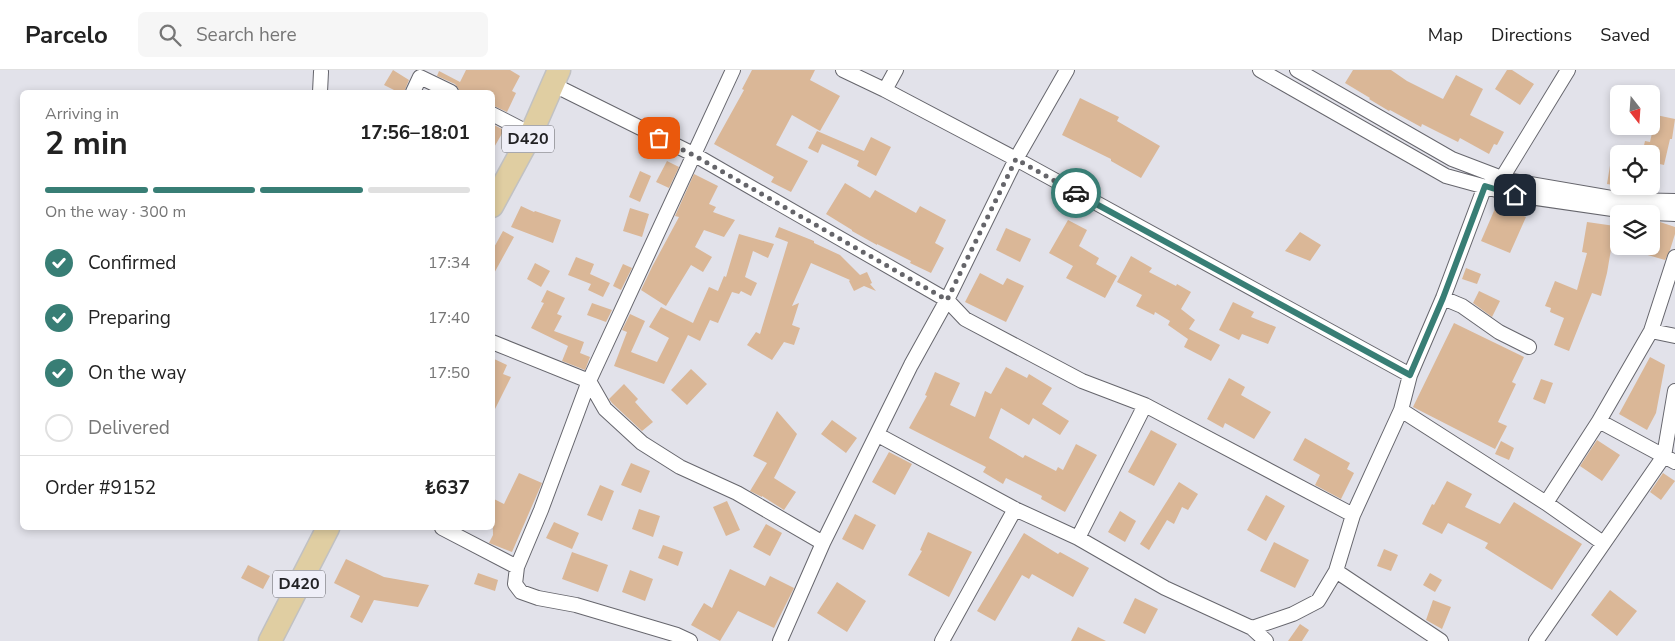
<!DOCTYPE html>
<meta charset="utf-8">
<style>
:root{--surface:#fff;--page:#f6f6f6;--text:#222;--muted:#767676;--line:#e0e0e0;--accent:#387e75}
body{margin:0;font-family:"Nunito Sans",sans-serif;background:var(--page);color:var(--text);height:100vh;display:flex;flex-direction:column;font-size:19px;white-space:nowrap}
*{box-sizing:border-box;margin:0}
p{font-size:16px;color:var(--muted)}
.icon{flex:none;width:28px;height:28px;fill:none;stroke:currentColor;stroke-width:2;stroke-linecap:round;stroke-linejoin:round}
.map{position:relative;flex:1;overflow:hidden}
.sheet{position:absolute;left:20px;top:20px;width:475px;height:440px;display:flex;flex-direction:column;background:var(--surface);border-radius:8px;box-shadow:0 2px 8px #0003}
.sheet>*{flex:none}
.needle{width:32px;rotate:163deg}
.buttons{position:absolute;left:1610px;top:15px;display:grid;gap:10px}
.buttons a{display:grid;place-items:center;width:50px;height:50px;border-radius:8px;background:var(--surface);box-shadow:0 2px 8px #0003;font-size:25px}
.pin{position:absolute;display:grid;place-items:center;width:42px;height:42px;color:#fff;margin:-21px;border-radius:10px;box-shadow:0 2px 8px #0006}
.courier{position:absolute;display:grid;place-items:center;width:50px;height:50px;margin:-25px;border:4px solid #387e75;border-radius:50%;background:#fff;color:#222;box-shadow:0 1px 6px #0007}
.summary em{font-style:normal;font-weight:700}
.summary div{display:flex;flex-direction:column-reverse}
.summary{display:flex;align-items:center;justify-content:space-between;height:85px;padding:0 25px}
h1{font-size:32px;font-weight:700;line-height:38px}
.bar{display:grid;grid-template-columns:repeat(4,1fr);gap:8px 5px;align-content:center;height:60px;padding:0 25px}
.bar i{height:6px;border-radius:4px;background:var(--line)}
.bar .active{background:var(--accent)}
.bar p{grid-column:span 4}
.line{display:flex;align-items:center;gap:12px;padding:0 25px;border-top:1px solid var(--line)}
.line div{flex:1}
ol{padding:0 25px;list-style:none}
li{display:flex;align-items:center;gap:15px;height:55px}
li p{margin-inline-start:auto}
li .icon{padding:5px;border-radius:50%;background:var(--accent);color:#fff;stroke-width:4}
li:last-child{color:var(--muted)}
li i{width:28px;height:28px;border:2px solid var(--line);border-radius:50%}
header{display:flex;align-items:center;gap:30px;box-sizing:border-box;height:70px;padding:0 25px;background:var(--surface);border-bottom:1px solid var(--line)}
header strong{font-size:24px}
nav{display:flex;gap:28px;margin-inline-start:auto;font-size:18px}
.search{width:350px;height:45px;background:var(--page);display:flex;align-items:center;gap:12px;box-sizing:border-box;padding:0 18px;border-radius:8px;color:var(--muted);font-size:19px}
.map>svg:first-child{display:block}
.building{fill:#dab797}
.lines{fill:none;stroke-linecap:round;stroke-linejoin:round}
.street-casing{stroke:#66666d;stroke-width:16}
.primary-casing{stroke:#c1c1c2;stroke-width:25}
.street{stroke:#fff;stroke-width:14}
.primary{stroke:#e0cea2;stroke-width:22}
.done{stroke:#65656a;stroke-width:5;stroke-dasharray:0 9}
.route{stroke:#387e75;stroke-width:6}
.labels{text-anchor:middle;dominant-baseline:central;stroke-width:5;stroke-linejoin:round;paint-order:stroke}
.shield{fill:#efeff8;stroke:#606064;stroke-width:1}
.shield-label{font-size:16px;font-weight:bold;fill:#222225}
</style>
<header>
<strong>Parcelo</strong>
<div class="search"><svg class="icon" aria-label="search" viewBox="0 0 24 24"><circle cx="10" cy="10" r="6"/><path d="M15 15l6 6"/></svg>Search here</div>
<nav><a>Map</a><a>Directions</a><a>Saved</a></nav>
</header>
<div class="map">
<svg width="1675" height="571" viewBox="0 0 1675 571">
<rect width="100%" height="100%" fill="#e2e2ea"/>
<path class="building" d="M393,0l16,10 -5,12h-6l-14,-7z
M466,0h44l10,6 -8,15 4,2 -9,19 -15,-7v-13h-32l-2,-4 -3,-4 -18,-8 2,-5 21,11z
M752,0h63l-5,10 30,16 -20,35 -28,-16 -16,30 32,16 -17,31 -20,-10 3,-5 -60,-33 30,-54 -2,-1z
M1353,0h38l16,11 36,18 13,-24 27,14 -13,26 34,17 -7,13 -3,-1 -5,10 -29,-16 -2,4 -36,-18 -1,3 -31,-17 -1,1 -20,-12 1,-1 -25,-15z
M1507,0h5l22,14 -14,21 -25,-16z
M1080,28l39,19 -2,4 43,25 -19,32 -30,-17v-2l-49,-24z
M1656,45l19,4 -3,20h-2l-6,26 -13,-3v-8h-9l3,-13 5,1z
M492,54l12,6 -12,21z
M817,61l47,20 7,-14 20,10 -15,29 -19,-10 2,-5 -37,-17 -4,9 -10,-5z
M1613,77l6,1v38l-12,-2z
M667,91l12,6 -10,21 -13,-6z
M640,101l11,5 -11,26 -11,-5z
M694,104l24,12 -9,18 7,3 -3,5 22,8 -11,17 -20,-7 -9,17 17,10 -9,15 -12,-7 -25,41 -25,-16 11,-23 27,-50 -4,-1z
M845,113l25,15 5,-8 41,23 4,-7 26,14 -11,23 9,5 -13,25 -21,-10 1,-2 -34,-17v1l-25,-14v-1l-26,-16z
M1497,134l29,13 -16,36 -29,-12z
M521,136l13,6 1,-1 26,9 -8,23 -42,-16z
M630,138l19,6 -7,23 -19,-6z
M1068,150l19,10 -8,16 20,12 -3,6 21,12 -12,22 -39,-20 7,-12 -24,-13z
M1587,152l28,4 -8,47 -6,23 -9,-3 -23,58 -15,-6 10,-27 -14,-6 1,-4 -6,-2 10,-25 22,9 10,-37 -5,-1z
M1651,152h9l15,5v7l-5,16 -5,10 -38,-11v-3h24z
M779,157l35,14v2l26,12 20,20 7,-3 5,11 -2,1 6,7 -12,-5 -10,5 -5,-10 1,-1 -39,-17 -19,43 7,-3 -7,22 8,3 -6,17 -10,-3 -12,18 -25,-15 9,-13 4,2 28,-92 -13,-5z
M1006,158l25,11 -11,23 -24,-12z
M503,161l11,6 -22,40v-26z
M1300,162l21,13 -11,16 -25,-10z
M739,164l35,10 -6,14 -15,-7 -8,26 12,6 -6,13 -10,-5 -2,3 -7,-2 -14,31 -8,-3 -10,21 -12,-6 -24,49 -50,-18 13,-34 -5,-2 8,-16 15,7 -14,31 26,10 12,-24 -20,-11 12,-20 32,16 16,-36 9,4 6,-15 2,1z
M1131,186l21,12 -3,4 27,14 1,-2 14,8 -10,17 14,11 -6,9 31,16 -9,16 -27,-14 4,-8 -20,-14 2,-4 -15,-9 -1,3 -18,-9 6,-11 -25,-13z
M576,187l18,7 -4,10 20,9 -7,14 -15,-7 3,-6 -23,-9z
M535,193l15,8 -9,16 -14,-8z
M623,194l9,4 -11,22 -8,-4z
M1466,198l15,6 -4,10 -15,-5z
M980,203l23,12 4,-7 17,8 -18,36 -41,-20z
M547,220l18,8 -8,16 5,2 -8,15 30,11 -4,11 10,4 -5,13 -23,-9 6,-15 -37,-18 13,-25 -3,-1z
M1479,221l21,10 -8,16 -19,-14z
M1233,232l21,10 -3,5 25,10 -8,17 -26,-10 -3,6 -20,-10z
M592,233l20,7 -6,12 -19,-7z
M1454,253l70,34 -12,25 4,2 -18,38 9,4 -12,23 -82,-42z
M1650,287l15,8 -9,48 -9,17 -28,-16z
M492,288l15,7 -4,9 8,3 -19,38z
M1006,297l21,11 2,-4 23,14 -10,16 27,17 -9,14 -27,-17 -4,7 -28,-17 -12,30 34,20 2,-3 31,16 2,-4 5,3 13,-26 21,11 -32,57 -24,-13 1,-3 -36,-18 -3,6 -20,-12 3,-5 -77,-39 18,-32 -2,-1 10,-23 25,11 -10,22 25,12 10,-26 6,3z
M691,299l16,15 -20,21 -16,-15z
M1229,308l16,9 -4,8 30,17 -17,27 -29,-16 -2,5 -16,-9z
M1541,309l12,4 -8,21 -12,-5z
M624,314l14,15 -3,3 18,20 -11,9 -30,-28 -3,-4z
M777,341l20,23 -23,44 22,14 -12,18 -22,-14v1l-12,-6 17,-28 -14,-7z
M832,350l25,18 -11,15 -25,-19z
M1151,360l26,14 -23,42 -26,-14z
M1305,368l45,25 -3,6 7,4 -13,26 -26,-14 5,-10 -27,-15z
M1597,370l23,15 -18,26 -22,-15z
M1501,371l13,7 -5,12 -14,-6z
M889,382l23,12 -17,31 -23,-13z
M631,393l19,8 -9,22 -20,-8z
M519,403l23,10 -30,69 -23,-9 4,-8 -1,-37 12,6z
M1663,403l12,8 -14,19 -11,-8z
M1447,411l25,13 -7,13 35,17 14,-22 68,42 -30,46 -67,-42 3,-5 -40,-20 -6,11 -20,-10 10,-20 2,1z
M1179,412l19,12 -10,16 -6,-3 -8,17 -7,-4 -18,30 -9,-6z
M600,415l14,6 -12,30 -15,-6z
M1266,425l19,11 -19,35 -19,-11z
M727,431l13,29 -14,6 -13,-29z
M639,439l21,7 -7,21 -21,-8z
M1120,441l16,10 -11,21 -17,-10z
M855,444l21,11 -13,25 -21,-11z
M554,452l25,11 -7,16 -26,-11z
M766,454l16,9 -12,23 -17,-9z
M928,462l44,20 -23,45 -41,-22 14,-24 -2,-1z
M1024,463l34,21 2,-2 29,16 -16,29 -41,-23 -3,5 -7,-4 -27,46 -18,-10z
M1274,472l35,18 -14,28 -35,-17z
M663,475l20,7 -5,14 -20,-8z
M1384,479l14,6 -7,16 -14,-5z
M572,482l36,13 -10,27 -36,-13z
M346,489l38,18 45,8 -11,22 -44,-7 -12,23 -12,-6 10,-21 -26,-13z
M248,495l22,11 -7,13 -22,-11z
M730,499l35,17 5,-10 24,12 -20,40 -36,-17 -18,30 -29,-16 13,-22 8,5z
M630,500l23,9 -8,22 -23,-9z
M478,503l20,7 -3,11 -21,-7z
M1430,503l12,7 -7,12 -12,-7z
M837,512l29,19 -19,31 -30,-19z
M1610,520l27,21 -20,25 -26,-21z
M1135,528l23,11 -13,25 -22,-11z
M1433,530l18,7 -9,22 -16,-9z
M1300,554l9,6 -7,11h-14z
M1078,557l28,14h-35z"/>
<g class="lines">
<g class="street-casing">
<path id="street" d="M843,0l42,20
M896,0l-11,20 131,69 394,216
M1260,0l186,106 69,19 118,17 42,2
M1297,0l155,89 55,21 116,20 52,1
M552,14l143,71 252,145 18,19 117,62 63,24 208,110
M320,22l1,-20
M413,22l7,-15 31,15
M492,44l39,20
M1502,108l66,-108
M1443,228l19,8 37,26 30,15
M1651,261l24,5
M492,272l97,39 16,28 37,34 38,24 57,26 86,50
M1401,340l145,93 57,40
M1599,351l76,41
M878,365l137,74 63,29 87,50 87,40 41,-14 25,-13 18,-30 17,-56 48,-105 9,-35 33,-77 42,-112
M1546,433l53,-82 52,-90 24,-74
M442,458l75,39
M1078,468l67,-133
M1336,501l105,70
M1252,558l14,13
M690,571l-13,-6 -101,-30 -38,-7 -17,-6 -6,-8 2,-17 24,-57 48,-129 144,-311
M780,571l43,-98 88,-178 36,-65 69,-141 51,-89
M942,571l73,-132
M1536,571l128,-185 11,-65"/>
</g>
<g class="primary-casing">
<path id="primary" d="M492,136l39,-72 28,-64
M270,571l58,-113"/>
</g>
<use href="#street" class="street"/>
<use href="#primary" class="primary"/>
</g>
<g class="lines">
<path class="done" d="M659,68l36,18 252,144 69,-141 60,34"/>
<path class="route" d="M1076,123l334,182 33,-77 42,-112 30,9"/>
</g>
<g class="labels">
<g class="shield">
<rect x="502" y="55.5" width="52" height="27" rx="4"/>
<rect x="273" y="500.5" width="52" height="27" rx="4"/>
</g>
<g class="shield-label">
<text x="528" y="69">D420</text>
<text x="299" y="514">D420</text>
</g>
</g>
</svg>
<div class="buttons">
<a><svg class="needle" viewBox="-14 -14 28 28"><path d="M0-13l5 13h-10z" fill="#e53935"/><path d="M0 13l5-13h-10z" fill="#767676"/></svg></a>
<a><svg class="icon" aria-label="locate" viewBox="0 0 24 24"><circle cx="12" cy="12" r="6"/><path d="M12 2v4M12 18v4M2 12h4M18 12h4"/></svg></a>
<a><svg class="icon" aria-label="layers" viewBox="0 0 24 24"><path d="M12 4l9 5-9 5-9-5zM3 14l9 5 9-5"/></svg></a>
</div>
<div class="pin" style="left:659px;top:68px;background:#ea580c"><svg class="icon" aria-label="bag" viewBox="0 0 24 24"><path d="M5 8h14l-1 12H6zM9 8a3 3 0 0 1 6 0"/></svg></div>
<div class="pin" style="left:1515px;top:125px;background:#1f2937"><svg class="icon" aria-label="home" viewBox="0 0 24 24"><path d="M3 11l9-7 9 7M6 9v11h12V9"/></svg></div>
<div class="courier" style="left:1076px;top:123px"><svg class="icon" aria-label="car" viewBox="0 0 24 24"><path d="M5 17H2v-5l4-1 3-4h7l3 4 3 1v5h-3M9 17h6M6 11h13"/><circle cx="7" cy="17" r="2"/><circle cx="17" cy="17" r="2"/></svg></div>
<section class="sheet">
<div class="summary"><div><h1>2 min</h1><p>Arriving in</p></div><em>17:56–18:01</em></div>
<div class="bar"><i class="active"></i><i class="active"></i><i class="active"></i><i></i><p>On the way · 300 m</p></div>
<ol>
<li><svg class="icon" aria-label="check" viewBox="0 0 24 24"><path d="M5 12l5 5 9-10"/></svg>Confirmed<p>17:34</p></li>
<li><svg class="icon" aria-label="check" viewBox="0 0 24 24"><path d="M5 12l5 5 9-10"/></svg>Preparing<p>17:40</p></li>
<li><svg class="icon" aria-label="check" viewBox="0 0 24 24"><path d="M5 12l5 5 9-10"/></svg>On the way<p>17:50</p></li>
<li><i></i>Delivered</li>
</ol>
<div class="line" style="height:65px"><div>Order #9152</div><b>₺637</b></div>
</section>
</div>
